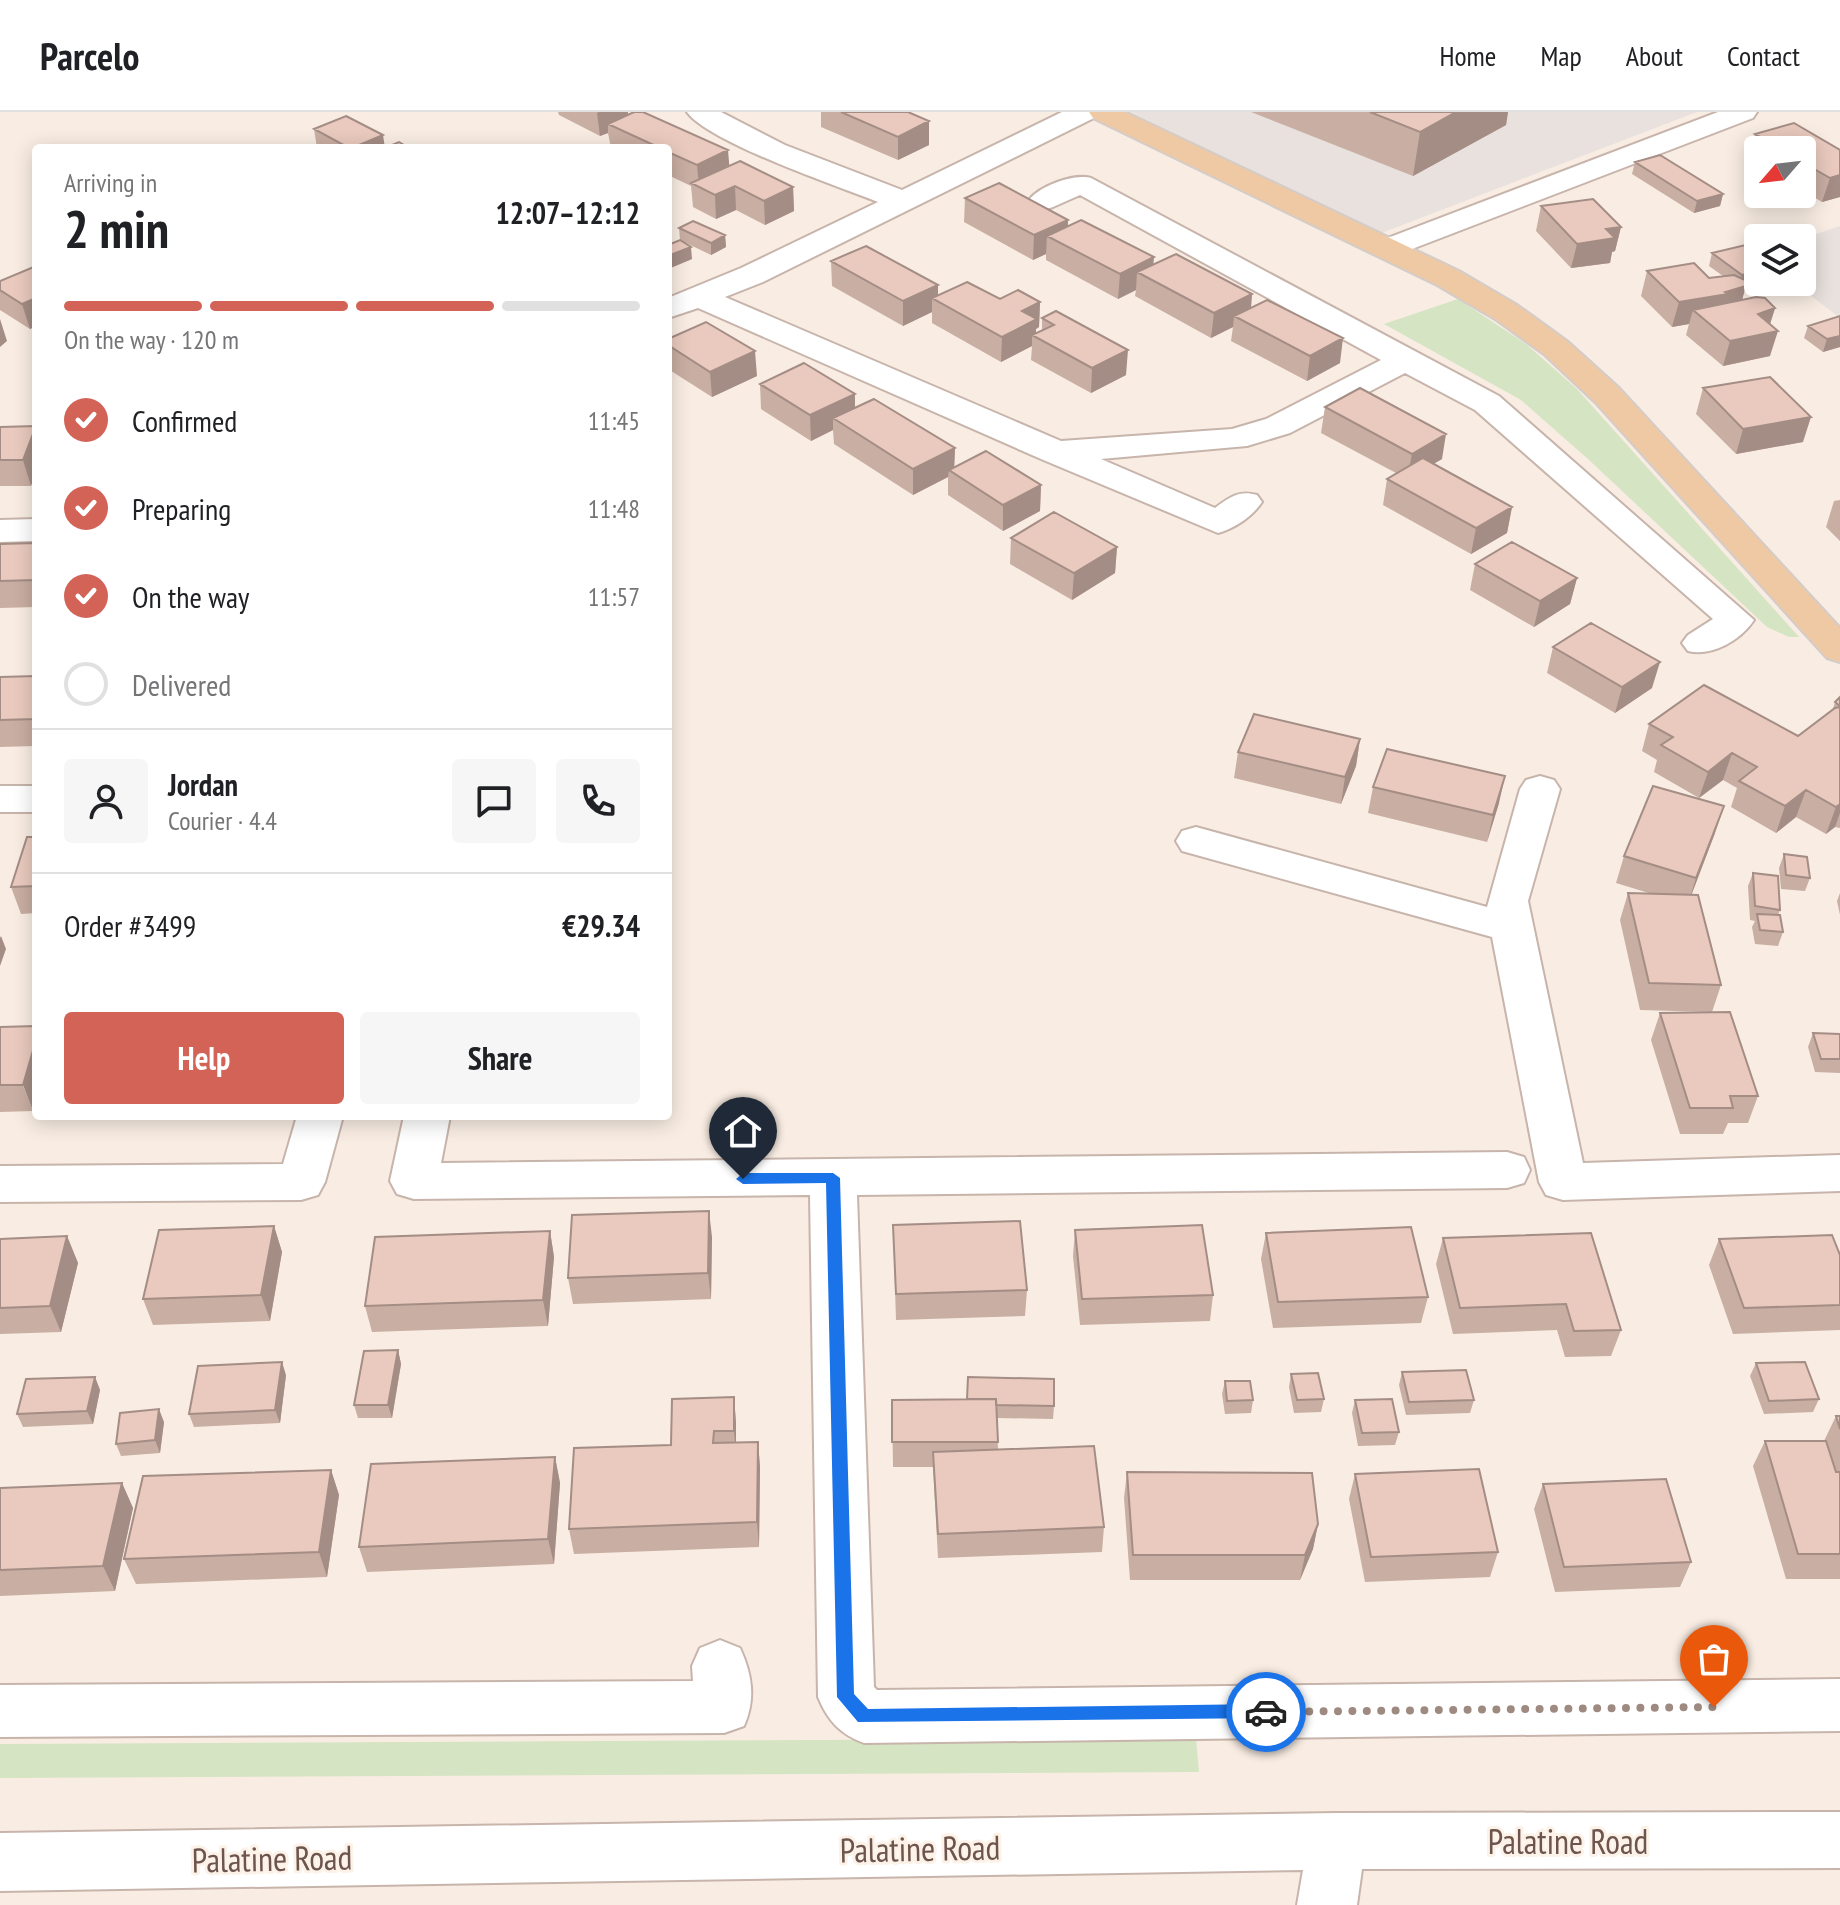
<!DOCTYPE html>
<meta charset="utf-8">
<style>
:root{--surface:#fff;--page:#f6f6f6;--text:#202124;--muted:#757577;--line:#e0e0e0;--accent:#d36357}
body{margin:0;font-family:"PT Sans Narrow",sans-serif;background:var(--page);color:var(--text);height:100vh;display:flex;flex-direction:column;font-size:30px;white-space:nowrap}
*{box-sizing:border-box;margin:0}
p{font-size:26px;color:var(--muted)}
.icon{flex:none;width:44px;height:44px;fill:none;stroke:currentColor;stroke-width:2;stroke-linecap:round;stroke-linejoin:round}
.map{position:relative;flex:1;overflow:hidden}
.side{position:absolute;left:32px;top:32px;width:640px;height:976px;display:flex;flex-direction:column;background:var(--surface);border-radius:8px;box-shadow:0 4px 20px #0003}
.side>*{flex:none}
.needle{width:52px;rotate:242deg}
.fabs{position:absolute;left:1744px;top:24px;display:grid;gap:16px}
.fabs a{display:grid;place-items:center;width:72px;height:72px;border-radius:8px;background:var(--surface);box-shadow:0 4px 20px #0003;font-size:40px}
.pin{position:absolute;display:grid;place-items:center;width:68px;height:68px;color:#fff;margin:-82px -34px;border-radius:50% 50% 50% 0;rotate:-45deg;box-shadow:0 0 8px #0007}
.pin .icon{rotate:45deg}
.courier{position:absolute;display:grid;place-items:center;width:80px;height:80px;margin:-40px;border:6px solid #1a73e8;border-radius:50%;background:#fff;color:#222;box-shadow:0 2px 10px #0007}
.overview em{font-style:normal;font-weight:600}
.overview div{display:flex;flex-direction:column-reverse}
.overview{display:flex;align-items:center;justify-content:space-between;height:136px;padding:0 32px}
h1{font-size:52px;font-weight:600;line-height:60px}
.bar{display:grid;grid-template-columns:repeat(4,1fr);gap:12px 8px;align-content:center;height:96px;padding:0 32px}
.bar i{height:10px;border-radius:6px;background:var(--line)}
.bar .on{background:var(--accent)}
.bar p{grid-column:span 4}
.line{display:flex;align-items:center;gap:20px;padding:0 32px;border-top:2px solid var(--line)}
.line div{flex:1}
.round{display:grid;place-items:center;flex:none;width:84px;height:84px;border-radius:8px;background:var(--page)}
ol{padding:0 32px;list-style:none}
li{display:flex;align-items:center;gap:24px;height:88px}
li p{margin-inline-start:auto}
li .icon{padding:8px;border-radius:50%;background:var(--accent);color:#fff;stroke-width:4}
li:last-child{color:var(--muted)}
li i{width:44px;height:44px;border:4px solid var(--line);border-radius:50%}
.cta{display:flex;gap:16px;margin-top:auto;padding:16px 32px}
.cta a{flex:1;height:92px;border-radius:8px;background:var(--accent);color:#fff;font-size:32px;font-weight:600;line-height:92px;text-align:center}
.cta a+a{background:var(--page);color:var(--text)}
header{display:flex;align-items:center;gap:48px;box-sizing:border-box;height:112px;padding:0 40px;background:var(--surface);border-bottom:2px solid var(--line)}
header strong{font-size:38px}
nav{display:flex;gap:44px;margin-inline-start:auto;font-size:28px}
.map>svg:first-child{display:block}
.industrial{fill:#e8e1dd}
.green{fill:#d5e4c3}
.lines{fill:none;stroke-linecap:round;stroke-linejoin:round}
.minor-casing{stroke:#c7b4ab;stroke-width:4}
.major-casing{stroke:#d3ccc9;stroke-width:4}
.minor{fill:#fff;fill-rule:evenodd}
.major{fill:#efc9a3;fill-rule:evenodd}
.wall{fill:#c9aea3}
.shaded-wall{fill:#a48d85}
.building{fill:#eacabe;stroke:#a48d85;stroke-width:2}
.route{fill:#1a73e8}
.done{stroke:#9e8a81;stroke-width:8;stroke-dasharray:0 14.4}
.labels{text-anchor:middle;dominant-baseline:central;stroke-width:6;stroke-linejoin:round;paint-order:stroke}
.near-street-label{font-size:34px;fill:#6d544c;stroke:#fcf2e8}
</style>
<header>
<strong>Parcelo</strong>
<nav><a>Home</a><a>Map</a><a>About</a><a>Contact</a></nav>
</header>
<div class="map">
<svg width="1840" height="1793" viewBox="0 0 1840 1793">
<rect width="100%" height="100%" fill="#f9ede3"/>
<path class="industrial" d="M1131,0h566l-318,122z
M1840,114v92l-47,-36h9v-43z"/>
<path class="green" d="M1458,187l68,45 51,45 222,248h-10l-22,-10 -178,-167 -68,-60 -137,-76z
M1196,1626l3,34 -1199,6v-34z"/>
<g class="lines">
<g class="minor-casing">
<path id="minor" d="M687,0h34l64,33 117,45 160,-78h36l-4,6 -331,164 -38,15 336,144 171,-12 34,-10 115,-59 -301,-165 -27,12 -10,3 -10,-3 -5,-6c11,-15 46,-28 63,-23l408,218 255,224c-13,20 -42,37 -66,31l-6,-8 6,-8 25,-16 -238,-209 -70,-37 -115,60 -43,13 -146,13 114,49c15,-11 24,-18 42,-13l5,7c-10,15 -27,26 -44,31l-177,-74 -343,-151 -30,10v-20l73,-30 137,-66c-38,-15 -170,-60 -191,-90z
M1718,0h39l-4,6 -354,136 -11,3 -11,-3 -4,-6 4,-6z
M36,407v22l-36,1v-22z
M1540,664l14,4 6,9 -32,112 55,262 257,-8v36l-277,9 -17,-5 -7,-13 -47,-245 -310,-86 -6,-10 6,-10 14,-4 291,80 33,-118 6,-9z
M0,674h36v26h-36z
M297,1004h46l-18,66 -7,13 -17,5 -301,2v-36l283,-2z
M404,1004h46l-9,47 1066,-11 17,5 6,13 -6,13 -17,5 -650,7 17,492 3,3 963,-11v52l-976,12c-24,-9 -36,-22 -46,-46l-8,-502 -396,4 -17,-5 -7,-13z
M720,1528l20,8c12,26 16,51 4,78l-20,7 -724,4v-52l693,-4 -1,-15 8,-18z
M1840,1700v56l-478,1 -5,36h-60l6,-35 -1303,21v-58l1337,-20z"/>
</g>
<g class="major-casing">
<path id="major" d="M1089,0h36l334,159 58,34 50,36 52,47 221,240v34l-13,-4 -232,-256 -50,-47 -50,-36 -58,-34 -344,-167z"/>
</g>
<use href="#minor" class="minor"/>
<use href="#major" class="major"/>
</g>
<path class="wall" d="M558,0h70v3l101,51 64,21 1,24 -29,14 -29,-15 -20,9 -23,-12 -2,-21 -23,-11v-27h-57l-3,-15 -8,3 -41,-21z
M821,0h87l21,9v24l-31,15 -77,-33z
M1251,0h257l-2,13 -93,51z
M314,17l71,19h-68z
M1755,22l85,16v47l-18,5 -20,-12v-40h-44v13l-9,-6z
M1635,50l88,32 -3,12 -26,7 -62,-39z
M965,86l103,22v6l86,38 98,30 -1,14 89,55 -33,18 -76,-40 2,-14 -22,11 -76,-42 1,-6 -18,9 -72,-39v-6l-13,6 -69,-38z
M1541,94l80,21 -6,24 -3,1 -2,11 -39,5 -35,-37z
M679,116l46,7 1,12 -15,8 -27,-13 8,17 -24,10v-24l12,-5z
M1754,131l-12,57 33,8 -5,17v31l-47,10 -37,-31 3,-11 -17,3 -31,-31 6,-25 62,7 14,-2 -14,-10 3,-13z
M831,149l107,24v10l102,7 -1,25 -3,2v4l6,-2v-13l14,-7 70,64 -35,18 -60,-33 1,-14 -31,16 -69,-39v-11l-29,14 -71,-40z
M36,154v60l-6,3 -30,-19v-29z
M1840,204v31l-17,5 -19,-14 4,-12z
M668,227l89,37 -45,21 -44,-28z
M760,272l95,24 100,40 -1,19 87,18 -1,26 -37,20 -55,-36v-18l-35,18 -79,-51 -1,-14 -22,11 -50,-32z
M1703,276l100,54 -67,12 -40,-40z
M1325,295l117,52 -9,5 79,43 -5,26 -36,21 -88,-49 4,-26 9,-6 -75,-40z
M36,314l-5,60h-31v-59z
M1840,388v41l-14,-14 8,-26z
M1011,426l106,9 -2,26 -43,27 -62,-36z
M36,431v64l-36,1v-64z
M1475,452l102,14 -7,26 -36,23 -64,-37z
M1553,535l99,41 -37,25 -68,-40z
M36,564v70l-36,1v-70z
M1840,585v131l-5,-1 -9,7 -30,-17 -20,16 -45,-26 6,-19 -14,-8 -24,18 -45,-26 3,-12 -15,-9 7,-27 149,12 35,-27 2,-7z
M1360,627l-4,27 -15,38 -107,-26 4,-26z
M1373,675l126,16 -12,39 -119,-29z
M1715,721l-24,62 30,90 -9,27 -72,-2 -20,-90 8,-27 24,1 -36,-11 8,-27z
M36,725v76l-15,1 -10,-27z
M1784,742l26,24 -5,13 -24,-2 -2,-21z
M1753,761l27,37 -2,5 5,17 -5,14 -23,-2 -3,-17 3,-6 -5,-1 -2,-34z
M1840,781v22l-3,-14z
M1660,901l98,83 -10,27h-20l-5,11h-43l-29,-94z
M0,915l33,84 -33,1z
M1813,921l27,1v39l-25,-1 -7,-25z
M893,1113l134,65 -2,26 -129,4z
M274,1114l8,26 -12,69 -117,4 -10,-26z
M1075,1118l138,65 -3,26 -130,4 -7,-69z
M550,1119l4,26 -6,69 -176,6 -7,-26z
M1266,1121l162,64 -7,26 -148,5 -12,-69z
M67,1124l11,27 -17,69 -61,2v-95z
M712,1125l-1,62 -138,5 -5,-26z
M1443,1126l178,92 -10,26 -46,1 -8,-27 -104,4 -17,-70z
M1719,1127l121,16v75l-107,4 -24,-69z
M398,1238l3,14 -9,54h-34l-4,-13z
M1756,1251l63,36 -6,13 -49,2 -14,-38z
M1402,1260l72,28 -4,13 -64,2 -7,-30z
M1291,1262l33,25 -3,13 -27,1 -5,-26z
M286,1263l-6,48 -86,4 -5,-13z
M95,1265l5,13 -7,34 -70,3 -6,-13z
M1225,1269l28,19 -2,13 -26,1 -3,-20z
M734,1285l2,26v20l22,-1 2,25 -1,80 -185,7 -5,-25 102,-84z
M892,1288l162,6 -1,13 -56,-1 1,32 106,77 -2,25 -164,6 -5,-91h-40z
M1355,1288l44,32 -4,13 -37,1 -6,-33z
M1836,1304h4v163h-54l-33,-113 12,-25h59z
M164,1310l-4,31 -39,3 -5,-12z
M555,1345l5,26 -6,81 -187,8 -8,-25z
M331,1358l8,25 -12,82 -191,7 -12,-25z
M1127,1360l191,52 -5,25 -13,31h-170l-6,-82z
M1355,1362l143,78 -8,25 -125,5 -16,-83z
M122,1371l11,25 -18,83 -115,5v-108z
M1543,1372l148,78 -11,25 -125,5 -21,-83z"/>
<path class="shaded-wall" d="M599,0h29l1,12h-21v9l-8,3 -3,-23z
M1456,0h52l-2,13 -93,51 7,-44z
M929,9v24l-31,15v-23z
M383,23l2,13h-33z
M728,38l2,24 -31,13 -2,-22z
M1840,63v22l-18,5 8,-24z
M735,74l1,24 -20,9 -1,-24z
M793,75l1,24 -29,14 -1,-24z
M1723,82l-3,12 -26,7 3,-12z
M1068,108l-1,25 -20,-9 -1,18 -13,6 1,-25z
M1621,115l-6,24 -3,1 -2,11 -39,5 6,-24 29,-15z
M725,123l1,12 -15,8v-12z
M691,135l1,12 -24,10v-13z
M1154,145l-2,23 -15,-8 -1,18 -18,9 2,-25z
M1758,159v11h3l-22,6 3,-13z
M938,173v16l-6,-3v14l-29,14v-25z
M1746,174l-7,25 -46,-1 -4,14 -17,3 7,-25z
M1252,182l-2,25 -16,-3 -1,11 -22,11 3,-25z
M36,186v28l-6,3 -8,-25z
M1040,190l-1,25 -3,2v8l-4,-2v11l-31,16 1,-25 20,-26z
M1775,196l-8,25 11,-2 -8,25 -47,10 7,-25 28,-27z
M0,207l7,22 -7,6z
M1840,224v11l-17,5 4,-13z
M1343,226l-3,25 -33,18 3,-25z
M1128,238l-2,25 -35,18 1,-25z
M755,239l2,25 -45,21 -2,-25z
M855,282v25l-22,-1v12l-22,11 -1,-26z
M1811,305l-8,25 -67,12 7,-25z
M36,315v46l-5,13 -8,-26z
M1446,322l-4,25 -35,20 5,-25z
M955,336l-1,25 -5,-3 -1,7 -35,18v-26z
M1041,373l-1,26 -37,20v-26z
M1512,395l-5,26 -36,21 5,-26z
M1117,435l-2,26 -43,27 2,-27z
M1577,466l-7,26 -36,23 6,-26z
M1660,550l-8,26 -37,25 7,-26z
M1360,627l-4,27 -15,38 4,-27z
M1732,641l-9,27 -24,18 9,-26z
M1505,664l-6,27 -12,39 6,-27z
M1806,678l-10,27 -20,16 9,-27z
M1840,692v9l-5,14 -9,7 10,-27z
M1724,694l-9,27 -27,71 8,-26z
M1,824l5,13 -6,17v-28z
M36,928v63l-3,8 -10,-26z
M709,1099l3,26 -1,62 -3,-26z
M274,1114l8,26 -12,69 -9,-26z
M550,1119l4,26 -6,69 -5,-26z
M67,1124l11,27 -17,69 -11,-26z
M398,1238l3,14 -9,54 -4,-13z
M282,1250l4,13 -6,48 -5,-13z
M95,1265l5,13 -7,34 -6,-13z
M734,1285l2,26v33l-2,-25z
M159,1297l5,13 -4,31 -5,-13z
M758,1330l2,25 -1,80 -2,-25z
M555,1345l5,26 -6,81 -6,-25z
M331,1358l8,25 -12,82 -8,-25z
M122,1371l11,25 -18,83 -12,-25z
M1318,1412l-5,25 -13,31 5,-25z"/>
<path class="building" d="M634,0h9l85,38 -31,15 -29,-13v-4h-8l-52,-24z
M841,0h67l21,9 -31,16z
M1370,0h86l-36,20z
M346,4l37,19 -31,13h-3l-35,-19z
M1794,11l46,27v25l-10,3 -28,-16v-12h-19l-28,-16z
M399,30l10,6h-24z
M1660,43l63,39 -26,7 -62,-39z
M740,49l53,26 -29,14 -29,-15 -20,9 -24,-12z
M999,71l69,37 -34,15 -69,-37z
M1593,87l28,28 -15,2 9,9 -38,6 -36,-38z
M1081,108l73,37 -34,17 -73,-38z
M693,109l32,14 -14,8 -32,-15z
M680,128l11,7 -23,9v-11z
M1754,131l4,3v25l-16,4 -30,-22z
M866,134l72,39 -35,16 -72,-40z
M1176,142l76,40 -38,19 -77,-41z
M1694,151l15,15 25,-3 11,5 1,6 -21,6 3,2 -49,8 -32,-31z
M36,154v32l-14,6 -22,-14v-9z
M967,170l33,17 18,-9 22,12 -18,9 15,8 -35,18 -70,-39z
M1756,185l9,1 10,10 -17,6 20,17 -48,10 -37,-31z
M1267,188l76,38 -33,18 -76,-40z
M1056,199l72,39 -36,18 -60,-33 22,-10 -12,-7z
M1840,204v20l-13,3 -19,-13z
M706,210l49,29 -45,21 -42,-27v-6z
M804,251l51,31 -45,21 -50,-31z
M1770,265l41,40 -68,12 -40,-41z
M1360,276l86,46 -34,20 -87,-47z
M874,287l81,49 -42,21 -80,-51z
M0,315l36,-1 -13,34h-23z
M986,339l55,34 -38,20 -54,-35z
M1423,346l89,49 -36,21 -89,-49z
M1054,400l63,35 -43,26 -63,-35z
M1512,430l65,36 -37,23 -65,-37z
M36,431v37l-36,1v-37z
M1591,511l69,39 -38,25 -69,-40z
M36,564v43l-36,1v-43z
M1704,573l94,51 37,-28 5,-1v97l-4,3 -30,-17 -21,16 -46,-25 18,-14 -25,-14 -24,19 -47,-27 12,-8 -24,-13z
M1840,585v9l-5,-4z
M1254,602l106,25 -15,38 -107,-25z
M1387,637l118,27 -12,39 -120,-28z
M1653,674l71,20 -28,72 -72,-22z
M27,725h9v49l-25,1z
M1784,742l23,3 3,21 -24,-3z
M1753,761l25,3 2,34 -25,-4z
M1628,781l70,2 23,90 -72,-2z
M1757,802l23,1 3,17 -23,-2z
M1730,900l28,84h-28l3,12h-43l-30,-95z
M36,914v14l-13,45h-23v-58z
M1813,921l27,1v25h-19z
M709,1099l-1,62 -140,5 4,-63z
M1020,1109l7,69 -131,4 -3,-69z
M1202,1113l11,70 -131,4 -7,-69z
M274,1114l-13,69 -118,4 16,-69z
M1411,1115l17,70 -150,5 -12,-69z
M550,1119l-7,69 -178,6 10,-69z
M1591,1121l30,97 -47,1 -8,-27 -106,4 -17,-70z
M1832,1123l8,20v50l-96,3 -25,-69z
M67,1124l-17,70 -50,2v-69z
M398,1238l-10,55h-34l10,-54z
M282,1250l-7,48 -86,4 9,-48z
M1805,1250l14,37 -50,2 -13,-38z
M1466,1258l8,30 -65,2 -7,-30z
M1318,1261l6,26 -27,1 -6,-26z
M95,1265l-8,34 -70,3 9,-35z
M968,1265l86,2v27l-58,-1v-6h-29z
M1225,1269h25l3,19 -26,1z
M734,1285v34h-20l-1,12 45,-1 -1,80 -188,7 5,-81 97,-3 1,-46z
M996,1287l2,43h-106v-42z
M1392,1287l7,33 -37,1 -7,-33z
M159,1297l-4,31 -39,4 4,-31z
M1836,1304h4v13z
M1765,1329h61l10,31h4v82h-42z
M1094,1334l10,81 -166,7 -5,-82z
M555,1345l-7,82 -189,8 12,-83z
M1479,1357l19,83 -127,5 -16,-83z
M331,1358l-12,82 -195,7 19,-83z
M1127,1360l185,1 6,51 -13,31h-172z
M1666,1367l25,83 -127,5 -21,-83z
M122,1371l-19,83 -103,4v-82z"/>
<path class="route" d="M743,1061h90l7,5 14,516 14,15 398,-5 6,3 2,5 -2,6 -414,4 -21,-25 -11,-514 -83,1 -7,-5z"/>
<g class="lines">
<path class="done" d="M1266,1600l448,-5"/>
</g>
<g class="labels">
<g class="near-street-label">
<text x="1568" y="1729">Palatine Road</text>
<text transform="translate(920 1736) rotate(-1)">Palatine Road</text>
<text transform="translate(272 1746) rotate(-1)">Palatine Road</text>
</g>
</g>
</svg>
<div class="fabs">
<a><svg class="needle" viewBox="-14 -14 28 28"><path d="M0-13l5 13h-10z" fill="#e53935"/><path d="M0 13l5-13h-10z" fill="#757577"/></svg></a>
<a><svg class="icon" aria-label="layers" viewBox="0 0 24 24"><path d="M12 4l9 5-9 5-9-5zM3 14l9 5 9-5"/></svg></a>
</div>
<div class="pin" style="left:1714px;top:1595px;background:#ea580c"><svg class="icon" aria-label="bag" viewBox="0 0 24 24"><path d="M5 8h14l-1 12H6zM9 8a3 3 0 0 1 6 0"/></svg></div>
<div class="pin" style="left:743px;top:1067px;background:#1f2937"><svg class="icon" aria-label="home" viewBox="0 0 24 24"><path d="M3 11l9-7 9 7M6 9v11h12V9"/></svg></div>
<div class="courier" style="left:1266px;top:1600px"><svg class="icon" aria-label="car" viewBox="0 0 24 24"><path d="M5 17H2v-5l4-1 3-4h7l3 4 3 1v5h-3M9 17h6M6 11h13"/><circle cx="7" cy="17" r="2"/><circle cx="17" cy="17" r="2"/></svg></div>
<section class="side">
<div class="overview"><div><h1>2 min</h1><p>Arriving in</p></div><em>12:07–12:12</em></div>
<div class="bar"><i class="on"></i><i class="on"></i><i class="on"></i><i></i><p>On the way · 120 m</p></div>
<ol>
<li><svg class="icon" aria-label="check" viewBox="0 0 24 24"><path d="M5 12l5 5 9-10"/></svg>Confirmed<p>11:45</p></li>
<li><svg class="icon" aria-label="check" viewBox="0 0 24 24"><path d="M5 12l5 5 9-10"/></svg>Preparing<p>11:48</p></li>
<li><svg class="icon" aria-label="check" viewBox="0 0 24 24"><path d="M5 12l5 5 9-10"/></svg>On the way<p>11:57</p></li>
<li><i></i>Delivered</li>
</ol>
<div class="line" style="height:144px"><a class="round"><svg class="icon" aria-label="person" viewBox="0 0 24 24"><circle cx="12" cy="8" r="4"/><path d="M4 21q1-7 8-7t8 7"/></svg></a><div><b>Jordan</b><p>Courier · 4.4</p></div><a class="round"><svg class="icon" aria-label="chat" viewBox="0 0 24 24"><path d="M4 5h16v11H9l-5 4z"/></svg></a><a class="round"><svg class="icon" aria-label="phone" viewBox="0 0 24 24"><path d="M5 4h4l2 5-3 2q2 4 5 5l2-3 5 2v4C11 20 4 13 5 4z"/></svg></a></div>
<div class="line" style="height:104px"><div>Order #3499</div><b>€29.34</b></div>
<div class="cta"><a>Help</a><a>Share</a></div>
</section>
</div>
